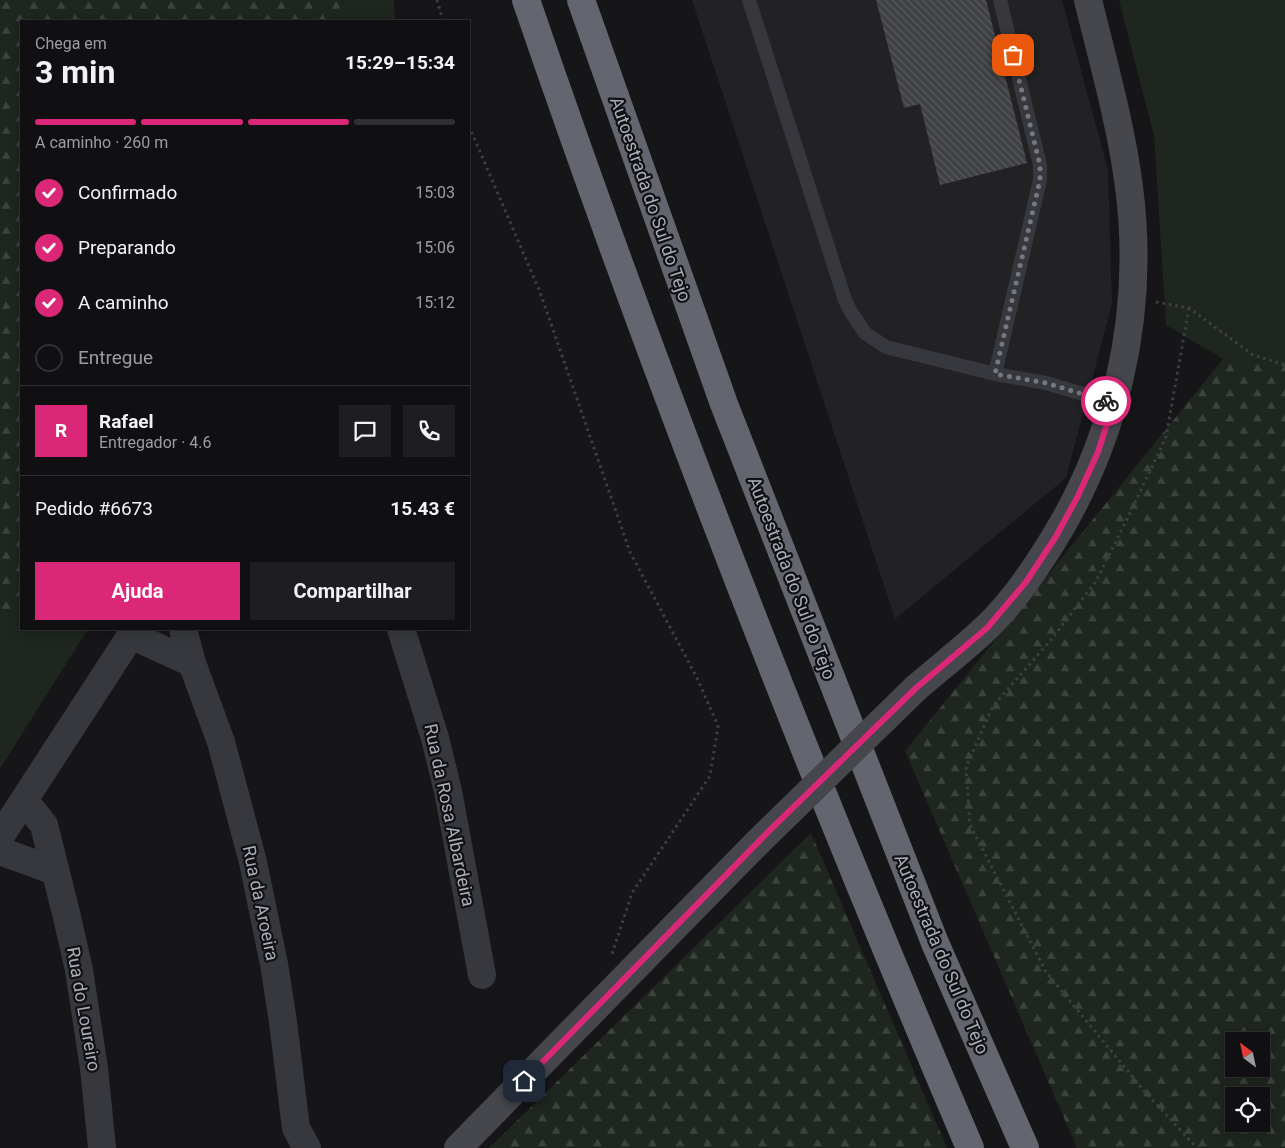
<!DOCTYPE html>
<html lang="pt">
<meta charset="utf-8">
<style>
:root{--surface:#101012;--page:#1e1e20;--text:#f1f3f6;--muted:#9c9d9f;--line:#303032;--accent:#db2777}
body{margin:0;font-family:Roboto,sans-serif;background:var(--page);color:var(--text);height:100vh;display:flex;flex-direction:column;font-size:19px;white-space:nowrap}
*{box-sizing:border-box;margin:0}
p{font-size:16px;color:var(--muted)}
.icon{flex:none;width:28px;height:28px;fill:none;stroke:currentColor;stroke-width:2;stroke-linecap:round;stroke-linejoin:round}
.map{position:relative;flex:1;overflow:hidden}
.details{position:absolute;left:20px;top:20px;width:450px;height:610px;display:flex;flex-direction:column;background:var(--surface);border-radius:0px;box-shadow:0 2px 12px #0003,0 0 0 1px var(--line)}
.details>*{flex:none}
.needle{width:32px;rotate:327deg}
.tools{position:absolute;left:1225px;top:1032px;display:grid;gap:10px}
.tools a{display:grid;place-items:center;width:45px;height:45px;border-radius:0px;background:var(--surface);box-shadow:0 2px 12px #0003,0 0 0 1px var(--line);font-size:25px}
.pin{position:absolute;display:grid;place-items:center;width:42px;height:42px;color:#fff;margin:-21px;border-radius:10px;box-shadow:0 2px 8px #0006}
.courier{position:absolute;display:grid;place-items:center;width:50px;height:50px;margin:-25px;border:4px solid #db2777;border-radius:50%;background:#fff;color:#222;box-shadow:0 1px 6px #0007}
.overview em{font-style:normal;font-weight:700}
.overview div{display:flex;flex-direction:column-reverse}
.overview{display:flex;align-items:center;justify-content:space-between;height:85px;padding:0 15px}
h1{font-size:32px;font-weight:700;line-height:38px}
.bar{display:grid;grid-template-columns:repeat(4,1fr);gap:8px 5px;align-content:center;height:60px;padding:0 15px}
.bar i{height:6px;border-radius:4px;background:var(--line)}
.bar .selected{background:var(--accent)}
.bar p{grid-column:span 4}
.line{display:flex;align-items:center;gap:12px;padding:0 15px;border-top:1px solid var(--line)}
.line div{flex:1}
.round{display:grid;place-items:center;flex:none;width:52px;height:52px;border-radius:0px;background:var(--page)}
ol{padding:0 15px;list-style:none}
li{display:flex;align-items:center;gap:15px;height:55px}
li p{margin-inline-start:auto}
li .icon{padding:5px;border-radius:50%;background:var(--accent);color:#fff;stroke-width:4}
li:last-child{color:var(--muted)}
li i{width:28px;height:28px;border:2px solid var(--line);border-radius:50%}
.action{display:flex;gap:10px;margin-top:auto;padding:10px 15px}
.action a{flex:1;height:58px;border-radius:0px;background:var(--accent);color:#fff;font-size:20px;font-weight:700;line-height:58px;text-align:center}
.action a+a{background:var(--page);color:var(--text)}
.map>svg:first-child{display:block}
.built{fill:#222225}
.green{fill:#1e261f}
.forest{fill:url(#forest-firs);fill-rule:evenodd}
.building{fill:url(#building-back-hatch)}
.lines{fill:none;stroke-linecap:round;stroke-linejoin:round}
.path{stroke:#3d3f44;stroke-width:3;stroke-dasharray:2.5 4;stroke-linecap:butt}
.lane{stroke:#37383d;stroke-width:14}
.street{stroke:#37383d;stroke-width:28}
.secondary{stroke:#45474d;stroke-width:28}
.highway{stroke:#63666e;stroke-width:28}
.secondary-bridge{stroke:#45474d;stroke-width:28}
.done{stroke:#757880;stroke-width:5;stroke-dasharray:0 9}
.route{stroke:#db2777;stroke-width:6}
.labels{text-anchor:middle;dominant-baseline:central;stroke-width:4.5;stroke-linejoin:round;paint-order:stroke}
.street-label{font-size:18px;fill:#a8adb8;stroke:#111113}
</style>
<div class="map">
<svg width="1285" height="1148" viewBox="0 0 1285 1148">
<defs>
<pattern id="forest-firs" width="22" height="20" patternUnits="userSpaceOnUse" patternTransform="scale(1.25)"><rect width="22" height="20" fill="#1e261f"/><path d="M5 1l3.5 6h-7zM16 11l3.5 6h-7z" fill="#3c433d"/></pattern>
<pattern id="building-back-hatch" width="6" height="6" patternUnits="userSpaceOnUse" patternTransform="scale(1.25)"><rect width="6" height="6" fill="#404145"/><path d="M-1 5l2 2M0 0l6 6M5-1l2 2" fill="none" stroke="#595a5e"/></pattern>
</defs>
<rect width="100%" height="100%" fill="#161618"/>
<path class="built" d="M692,0h370l46,170 4,134 -46,174 -171,141z"/>
<path class="green" d="M344,0h50l1,21h-64z
M1119,0h166v364l-62,-5 -57,-34 -12,-189z
M21,607v22h67l-88,140v-136z"/>
<path class="forest" d="M0,0h344l-13,21h-310v586l-21,26z
M1223,359l62,5v784h-208l-172,-397zM1234,1041h27v28h-27zM1234,1096h27v28h-27z
M811,833l136,315h-458z"/>
<path class="building" d="M876,0h110l41,163 -87,22 -20,-81 -16,4z"/>
<g class="lines">
<path class="path" d="M437,0l6,21
M469,126l71,166 90,260 67,126 21,48 -8,50 -78,117 -20,61
M1156,302l33,6 64,47 32,10
M1189,308l-23,129 -36,76 -34,68 -45,59 -58,66 -27,61 4,58 76,147 99,120 52,56"/>
<path class="lane" d="M749,0l96,300 6,12 14,21 21,14 109,27 51,9 68,20
M995,374l45,-194v-15l-40,-165"/>
<path class="street" d="M183,629l9,34 29,79 32,120 21,102 9,58 13,106 11,20
M401,629l34,109 13,53 34,184
M131,635l61,28
M24,800l20,25 23,92 12,53 15,98 8,80
M0,837l135,-208
M0,851l55,20"/>
<path class="secondary" d="M916,688c23,-20 48,-39 70,-60 22,-21 41,-47 57,-72 72,-109 103,-239 86,-369 -8,-63 -26,-125 -41,-187
M458,1148l299,-305"/>
<path class="highway" d="M526,0c133,388 283,771 444,1148
M581,0l143,404 211,539 90,205"/>
<path class="secondary-bridge" d="M757,843l159,-155"/>
</g>
<g class="lines">
<path class="done" d="M1013,55l27,110v15l-45,194 51,9 60,18"/>
<path class="route" d="M524,1081l246,-251 146,-142 71,-60 39,-46 29,-44 23,-42 20,-44 16,-49 -8,-2"/>
</g>
<g class="labels">
<g class="street-label">
<text transform="translate(651 199) rotate(71)">Autoestrada do Sul do Tejo</text>
<text transform="translate(792 578) rotate(69)">Autoestrada do Sul do Tejo</text>
<text transform="translate(450 815) rotate(78)">Rua da Rosa Albardeira</text>
<text transform="translate(261 903) rotate(78)">Rua da Aroeira</text>
<text transform="translate(942 954) rotate(67)">Autoestrada do Sul do Tejo</text>
<text transform="translate(84 1009) rotate(80)">Rua do Loureiro</text>
</g>
</g>
</svg>
<div class="tools">
<a><svg class="needle" viewBox="-14 -14 28 28"><path d="M0-13l5 13h-10z" fill="#e53935"/><path d="M0 13l5-13h-10z" fill="#9c9d9f"/></svg></a>
<a><svg class="icon" aria-label="locate" viewBox="0 0 24 24"><circle cx="12" cy="12" r="6"/><path d="M12 2v4M12 18v4M2 12h4M18 12h4"/></svg></a>
</div>
<div class="pin" style="left:1013px;top:55px;background:#ea580c"><svg class="icon" aria-label="bag" viewBox="0 0 24 24"><path d="M5 8h14l-1 12H6zM9 8a3 3 0 0 1 6 0"/></svg></div>
<div class="pin" style="left:524px;top:1081px;background:#1f2937"><svg class="icon" aria-label="home" viewBox="0 0 24 24"><path d="M3 11l9-7 9 7M6 9v11h12V9"/></svg></div>
<div class="courier" style="left:1106px;top:401px"><svg class="icon" aria-label="bike" viewBox="0 0 24 24"><circle cx="6" cy="16" r="4"/><circle cx="18" cy="16" r="4"/><path d="M6 16l4-8h5l3 8M10 8l3 8H6M13 5h3"/></svg></div>
<section class="details">
<div class="overview"><div><h1>3 min</h1><p>Chega em</p></div><em>15:29–15:34</em></div>
<div class="bar"><i class="selected"></i><i class="selected"></i><i class="selected"></i><i></i><p>A caminho · 260 m</p></div>
<ol>
<li><svg class="icon" aria-label="check" viewBox="0 0 24 24"><path d="M5 12l5 5 9-10"/></svg>Confirmado<p>15:03</p></li>
<li><svg class="icon" aria-label="check" viewBox="0 0 24 24"><path d="M5 12l5 5 9-10"/></svg>Preparando<p>15:06</p></li>
<li><svg class="icon" aria-label="check" viewBox="0 0 24 24"><path d="M5 12l5 5 9-10"/></svg>A caminho<p>15:12</p></li>
<li><i></i>Entregue</li>
</ol>
<div class="line" style="height:90px"><b class="round" style="background:var(--accent);color:#fff">R</b><div><b>Rafael</b><p>Entregador · 4.6</p></div><a class="round"><svg class="icon" aria-label="chat" viewBox="0 0 24 24"><path d="M4 5h16v11H9l-5 4z"/></svg></a><a class="round"><svg class="icon" aria-label="phone" viewBox="0 0 24 24"><path d="M5 4h4l2 5-3 2q2 4 5 5l2-3 5 2v4C11 20 4 13 5 4z"/></svg></a></div>
<div class="line" style="height:65px"><div>Pedido #6673</div><b>15.43 €</b></div>
<div class="action"><a>Ajuda</a><a>Compartilhar</a></div>
</section>
</div>
